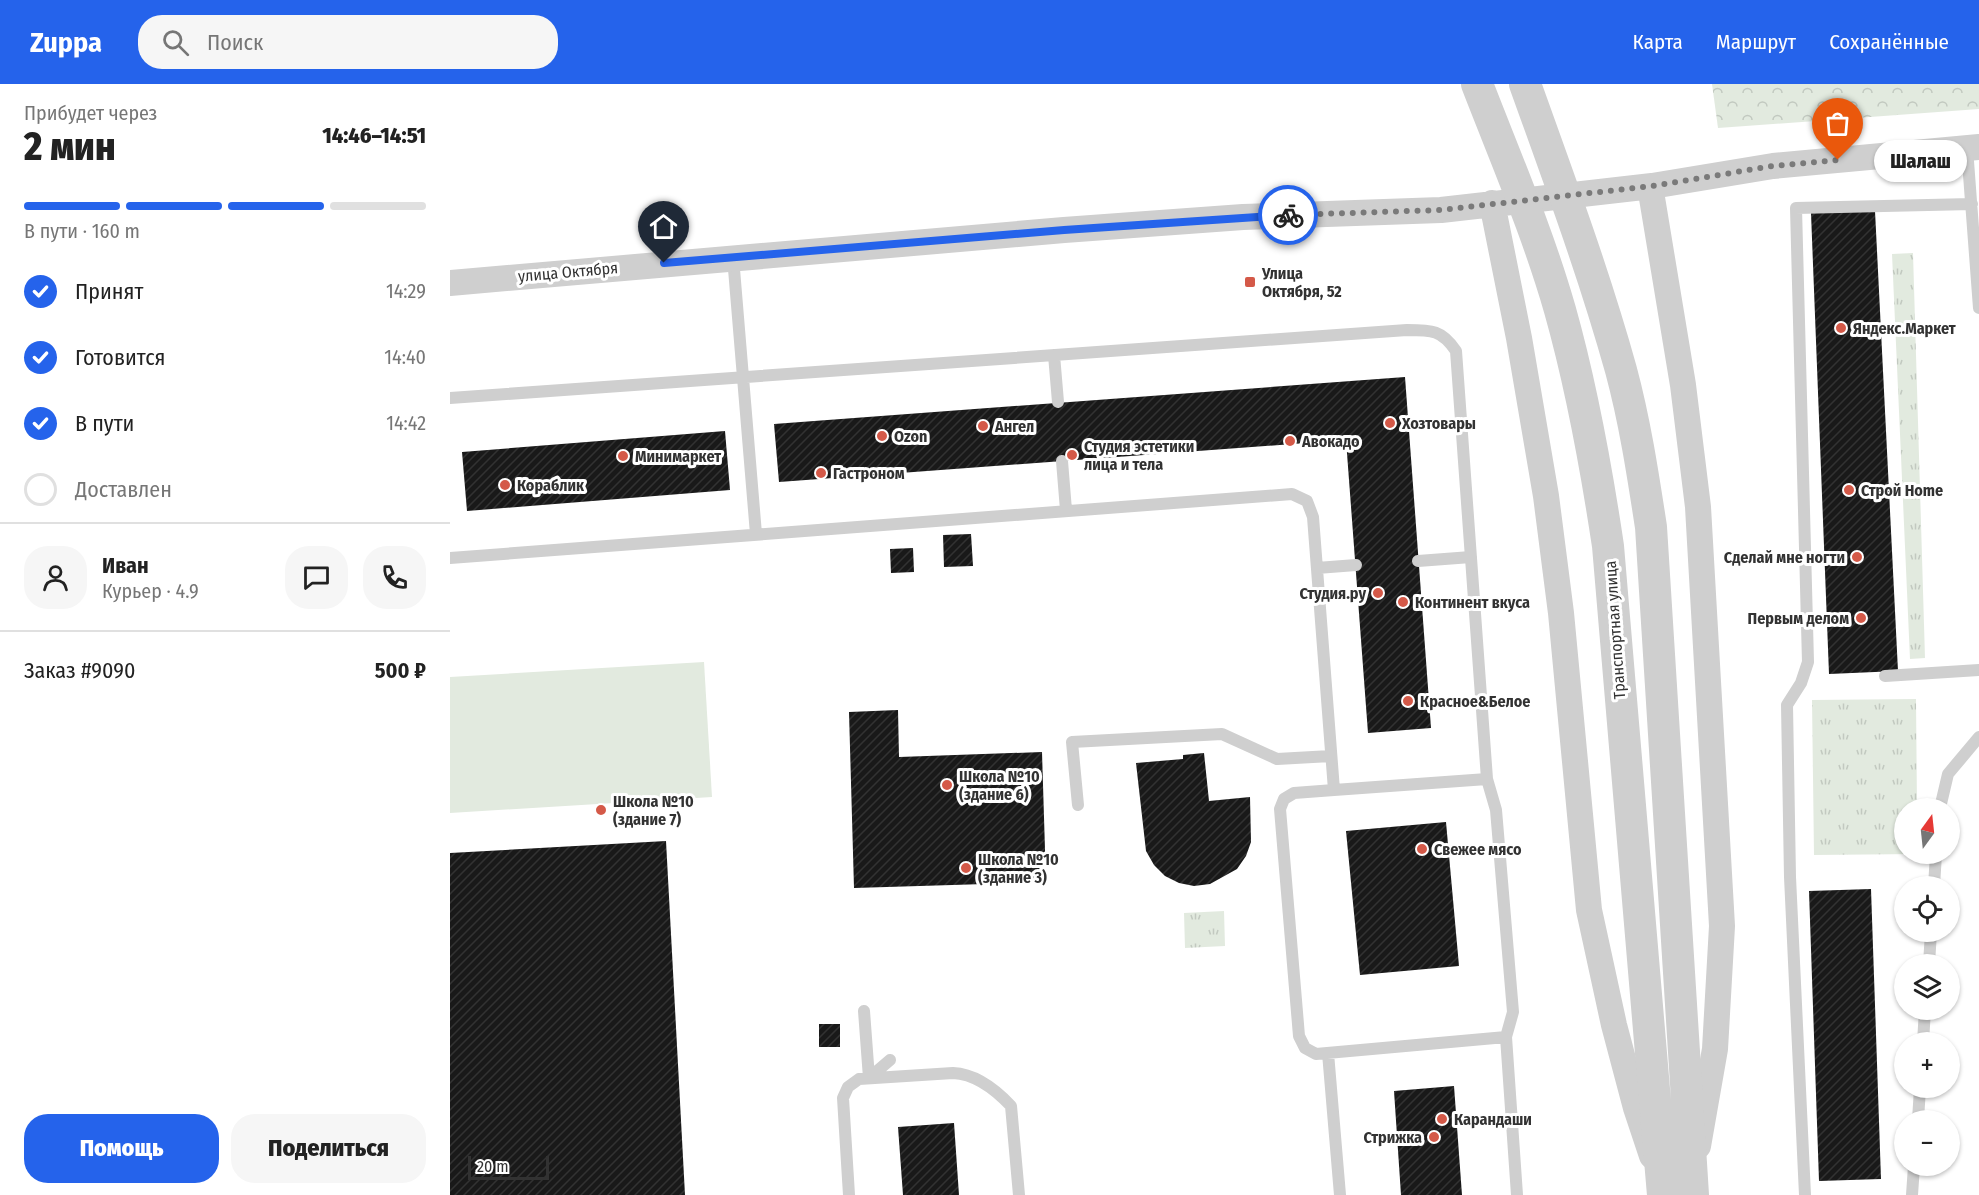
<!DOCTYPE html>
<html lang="ru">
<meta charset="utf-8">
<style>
:root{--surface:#fff;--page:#f6f6f6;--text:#222;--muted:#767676;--line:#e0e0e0;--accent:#2563eb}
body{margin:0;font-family:"Fira Sans Condensed",sans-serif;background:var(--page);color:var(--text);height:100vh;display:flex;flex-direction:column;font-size:22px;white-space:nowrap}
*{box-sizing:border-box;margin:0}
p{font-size:20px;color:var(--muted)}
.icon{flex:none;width:33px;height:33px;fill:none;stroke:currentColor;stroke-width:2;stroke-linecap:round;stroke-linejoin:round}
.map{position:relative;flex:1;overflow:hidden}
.side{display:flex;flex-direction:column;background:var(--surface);width:450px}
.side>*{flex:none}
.needle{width:39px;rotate:15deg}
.tools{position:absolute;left:1444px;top:714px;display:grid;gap:12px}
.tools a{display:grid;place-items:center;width:66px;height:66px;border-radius:50%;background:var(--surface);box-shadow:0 2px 4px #0004;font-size:30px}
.scale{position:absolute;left:18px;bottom:15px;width:81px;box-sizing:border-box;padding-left:6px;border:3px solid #323232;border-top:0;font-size:16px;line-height:21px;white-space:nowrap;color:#323232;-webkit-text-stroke:4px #fff;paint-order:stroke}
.pin{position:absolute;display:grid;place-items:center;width:51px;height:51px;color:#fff;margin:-62px -26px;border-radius:50% 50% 50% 0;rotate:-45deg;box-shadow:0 0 6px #0007}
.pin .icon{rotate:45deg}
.courier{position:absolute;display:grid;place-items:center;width:60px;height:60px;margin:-30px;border:4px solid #2563eb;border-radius:50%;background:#fff;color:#222;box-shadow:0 2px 8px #0007}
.bubble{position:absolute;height:42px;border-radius:21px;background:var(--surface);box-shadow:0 2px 4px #0004;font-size:20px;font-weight:800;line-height:42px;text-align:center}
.head em{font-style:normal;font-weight:800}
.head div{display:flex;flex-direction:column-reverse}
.head{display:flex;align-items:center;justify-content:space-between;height:102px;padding:0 24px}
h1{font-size:39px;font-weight:800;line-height:45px}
.bar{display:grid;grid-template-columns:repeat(4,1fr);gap:9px 6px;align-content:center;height:72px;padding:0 24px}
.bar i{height:8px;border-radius:4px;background:var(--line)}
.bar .current{background:var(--accent)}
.bar p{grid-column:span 4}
.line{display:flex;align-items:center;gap:15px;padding:0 24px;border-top:2px solid var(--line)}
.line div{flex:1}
.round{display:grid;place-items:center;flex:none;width:63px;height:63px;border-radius:24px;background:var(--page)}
ol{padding:0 24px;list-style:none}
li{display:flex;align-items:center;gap:18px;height:66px}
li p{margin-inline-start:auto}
li .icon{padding:6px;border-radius:50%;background:var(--accent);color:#fff;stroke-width:4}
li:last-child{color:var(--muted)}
li i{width:33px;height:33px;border:3px solid var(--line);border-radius:50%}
.primary-button{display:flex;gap:12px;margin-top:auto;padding:12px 24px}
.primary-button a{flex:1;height:69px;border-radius:24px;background:var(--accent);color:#fff;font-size:24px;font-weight:800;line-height:69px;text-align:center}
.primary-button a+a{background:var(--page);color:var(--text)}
header{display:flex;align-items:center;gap:36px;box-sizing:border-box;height:84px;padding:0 30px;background:var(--accent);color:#fff}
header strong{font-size:28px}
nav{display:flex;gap:33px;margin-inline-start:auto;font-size:21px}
.search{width:420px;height:54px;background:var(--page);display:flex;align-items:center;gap:15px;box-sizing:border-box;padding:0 21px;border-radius:24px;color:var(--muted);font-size:22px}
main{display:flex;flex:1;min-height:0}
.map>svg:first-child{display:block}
.grass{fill:#e2eadf}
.forest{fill:url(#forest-crowns)}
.park{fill:url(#park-tufts)}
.building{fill:url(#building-hatch)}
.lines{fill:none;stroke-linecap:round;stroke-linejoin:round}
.service{stroke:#cfcfcf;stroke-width:12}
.minor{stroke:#cfcfcf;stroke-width:26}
.tertiary{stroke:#cfcfcf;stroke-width:32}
.done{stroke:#7a7a7a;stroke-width:6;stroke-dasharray:0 10.8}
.route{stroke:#2563eb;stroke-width:8}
.poi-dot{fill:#d45948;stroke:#fff;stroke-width:2}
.labels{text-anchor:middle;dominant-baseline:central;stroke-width:6;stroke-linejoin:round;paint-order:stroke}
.street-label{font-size:16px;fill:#323232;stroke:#fff}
.poi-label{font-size:16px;font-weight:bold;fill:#323232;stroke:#fff;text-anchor:start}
</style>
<header>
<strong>Zuppa</strong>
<div class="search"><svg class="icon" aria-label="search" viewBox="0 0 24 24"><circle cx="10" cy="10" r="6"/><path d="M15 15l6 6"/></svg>Поиск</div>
<nav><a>Карта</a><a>Маршрут</a><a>Сохранённые</a></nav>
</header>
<main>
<section class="side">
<div class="head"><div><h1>2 мин</h1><p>Прибудет через</p></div><em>14:46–14:51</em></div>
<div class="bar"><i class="current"></i><i class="current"></i><i class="current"></i><i></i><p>В пути · 160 m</p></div>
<ol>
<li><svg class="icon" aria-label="check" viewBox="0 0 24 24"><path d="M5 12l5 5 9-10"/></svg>Принят<p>14:29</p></li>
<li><svg class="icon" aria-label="check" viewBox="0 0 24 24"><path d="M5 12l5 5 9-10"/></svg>Готовится<p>14:40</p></li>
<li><svg class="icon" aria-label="check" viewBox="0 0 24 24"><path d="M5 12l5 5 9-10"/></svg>В пути<p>14:42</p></li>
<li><i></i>Доставлен</li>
</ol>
<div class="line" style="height:108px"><a class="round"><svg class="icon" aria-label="person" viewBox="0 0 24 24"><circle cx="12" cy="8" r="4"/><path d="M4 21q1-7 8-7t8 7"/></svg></a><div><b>Иван</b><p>Курьер · 4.9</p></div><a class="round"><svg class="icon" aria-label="chat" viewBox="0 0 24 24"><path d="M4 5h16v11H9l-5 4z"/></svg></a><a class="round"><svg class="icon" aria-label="phone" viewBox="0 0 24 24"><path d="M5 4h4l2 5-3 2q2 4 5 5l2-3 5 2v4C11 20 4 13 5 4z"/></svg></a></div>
<div class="line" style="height:78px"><div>Заказ #9090</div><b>500 ₽</b></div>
<div class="primary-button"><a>Помощь</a><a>Поделиться</a></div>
</section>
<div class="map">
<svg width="1529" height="1111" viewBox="0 0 1529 1111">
<defs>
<pattern id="forest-crowns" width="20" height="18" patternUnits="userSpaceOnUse" patternTransform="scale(1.5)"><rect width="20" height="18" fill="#e2eadf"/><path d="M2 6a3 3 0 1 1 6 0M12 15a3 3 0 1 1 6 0" fill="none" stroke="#c2c9c0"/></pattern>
<pattern id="park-tufts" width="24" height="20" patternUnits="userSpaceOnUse" patternTransform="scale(1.5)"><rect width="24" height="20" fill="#e2eadf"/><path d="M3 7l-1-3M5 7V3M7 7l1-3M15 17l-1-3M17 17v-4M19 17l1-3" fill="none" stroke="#c2c9c0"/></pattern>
<pattern id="building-hatch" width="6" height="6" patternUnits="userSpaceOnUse" patternTransform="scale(1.5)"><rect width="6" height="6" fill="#191919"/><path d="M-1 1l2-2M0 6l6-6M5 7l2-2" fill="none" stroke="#323232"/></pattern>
</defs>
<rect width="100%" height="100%" fill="#fff"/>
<path class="grass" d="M254,578l8,135 -262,16v-136z"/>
<path class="forest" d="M1262,0h267v25l-261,19z"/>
<path class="park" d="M1463,169l12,405 -15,1 -18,-405z
M1466,615l1,109h-12v46h13l-104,1 -2,-155z
M774,827l1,35 -40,2 -1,-35z"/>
<path class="building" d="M1425,127l23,460 -69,3 -18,-461z
M955,293l26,351 -63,5 -22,-293 -567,42 -5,-58z
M275,347l5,59 -263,21 -5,-59z
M521,450l2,32 -29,1 -1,-32z
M463,464l1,24 -23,1 -1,-24z
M448,626l1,47 143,-5 4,130 -192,6 -5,-176z
M754,669l5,48 41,-4 1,45 -5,14 -9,13 -27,15 -16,2 -15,-3 -14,-7 -11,-11 -8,-14 -10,-88 47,-4v-4z
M996,738l13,144 -99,9 -14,-144z
M216,757l19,354h-235v-342z
M1421,805l10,290 -62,2 -10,-290z
M369,940h21v23h-21z
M1004,1002l8,109h-61l-7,-104z
M504,1039l5,72h-56l-5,-68z"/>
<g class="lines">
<path class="service" d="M1517,64l12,160
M283,173l23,277
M604,271l4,47
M0,314l957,-68c25,0 35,0 49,21l31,428 9,31 17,202 -7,25 11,158
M612,377l4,49
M0,474l842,-64 15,7 6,16 21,273 153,-11
M968,477l53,-4
M867,484l39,-3
M1435,592l94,-6
M884,706l-40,3 -10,6 -4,10 19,227 6,12 11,6 190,-17
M628,721l-6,-63 150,-8 55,25 54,-3
M1490,724l8,-34 31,-37
M1484,802l2,-32
M1479,880l2,-32
M414,927l5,67
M1473,958l2,-32
M878,969l12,142
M419,994l21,-18
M1468,1036l2,-32
M399,1111l-6,-97 5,-11 11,-8 94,-6c23,1 43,17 58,33l8,89
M1355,1111l-15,-318 -3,-172 14,-22 7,-21 -12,-454 176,-4
M1462,1111l2,-29"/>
<path class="minor" d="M1202,102v12l31,187 15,122 24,419 -7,123 -17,97
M1042,119l27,135 27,158 15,117 28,297 25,115 22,83 16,48
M0,199l614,-53 179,-13 198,-7 211,-24 121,-20 206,-19"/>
<path class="tertiary" d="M1027,0c29,75 61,149 83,226 22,78 36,156 48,236l55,649
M1075,0c34,95 69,189 96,286 14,52 22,105 30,157l42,668"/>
</g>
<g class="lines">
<path class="done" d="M838,131l153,-5 211,-24 121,-20 65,-6"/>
<path class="route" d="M214,179l400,-33 224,-15"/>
</g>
<g class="poi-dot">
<rect x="794" y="192" width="12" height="12" rx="3"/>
<circle cx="1391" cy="244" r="6"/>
<circle cx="940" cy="339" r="6"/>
<circle cx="533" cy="342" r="6"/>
<circle cx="432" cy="352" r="6"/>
<circle cx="840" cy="357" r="6"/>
<circle cx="622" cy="371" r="6"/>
<circle cx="173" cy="372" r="6"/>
<circle cx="371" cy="389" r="6"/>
<circle cx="55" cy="401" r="6"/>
<circle cx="1399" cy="406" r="6"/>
<circle cx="1407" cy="473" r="6"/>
<circle cx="928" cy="509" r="6"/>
<circle cx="953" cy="518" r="6"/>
<circle cx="1411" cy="534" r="6"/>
<circle cx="958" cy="617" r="6"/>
<circle cx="497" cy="701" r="6"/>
<circle cx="151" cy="726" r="6"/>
<circle cx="972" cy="765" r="6"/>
<circle cx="516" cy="784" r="6"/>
<circle cx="992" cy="1035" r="6"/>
<circle cx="984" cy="1053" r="6"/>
</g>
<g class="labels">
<g class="street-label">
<text transform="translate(118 188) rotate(-5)">улица Октября</text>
<text transform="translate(1165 546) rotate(-94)">Транспортная улица</text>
</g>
<g class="poi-label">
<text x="812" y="189">Улица<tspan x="812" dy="18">Октября, 52</tspan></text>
<text x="1403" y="244">Яндекс.Маркет</text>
<text x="952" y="339">Хозтовары</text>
<text x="545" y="342">Ангел</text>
<text x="444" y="352">Ozon</text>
<text x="852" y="357">Авокадо</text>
<text x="634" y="362">Студия эстетики<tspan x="634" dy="18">лица и тела</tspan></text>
<text x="185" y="372">Минимаркет</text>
<text x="383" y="389">Гастроном</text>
<text x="67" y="401">Кораблик</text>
<text x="1411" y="406">Строй Home</text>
<text x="1395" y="473" text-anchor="end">Сделай мне ногти</text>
<text x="916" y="509" text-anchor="end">Студия.ру</text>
<text x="965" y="518">Континент вкуса</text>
<text x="1399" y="534" text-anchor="end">Первым делом</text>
<text x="970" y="617">Красное&amp;Белое</text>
<text x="509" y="692">Школа №10<tspan x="509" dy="18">(здание 6)</tspan></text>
<text x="163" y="717">Школа №10<tspan x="163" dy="18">(здание 7)</tspan></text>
<text x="984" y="765">Свежее мясо</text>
<text x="528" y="775">Школа №10<tspan x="528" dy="18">(здание 3)</tspan></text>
<text x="1004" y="1035">Карандаши</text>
<text x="972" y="1053" text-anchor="end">Стрижка</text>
</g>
</g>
</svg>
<div class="tools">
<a><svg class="needle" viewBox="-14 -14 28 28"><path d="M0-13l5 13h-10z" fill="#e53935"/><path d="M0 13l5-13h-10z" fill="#767676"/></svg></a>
<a><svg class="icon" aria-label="locate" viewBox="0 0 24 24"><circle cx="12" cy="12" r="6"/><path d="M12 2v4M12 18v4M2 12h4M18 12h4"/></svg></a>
<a><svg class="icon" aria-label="layers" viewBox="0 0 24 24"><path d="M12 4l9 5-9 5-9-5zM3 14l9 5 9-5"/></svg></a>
<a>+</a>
<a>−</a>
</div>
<div class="scale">20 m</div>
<div class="pin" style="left:1388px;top:76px;background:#ea580c"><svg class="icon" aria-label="bag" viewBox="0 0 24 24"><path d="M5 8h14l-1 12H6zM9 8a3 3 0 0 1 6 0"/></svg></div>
<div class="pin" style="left:214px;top:179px;background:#1f2937"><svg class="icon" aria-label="home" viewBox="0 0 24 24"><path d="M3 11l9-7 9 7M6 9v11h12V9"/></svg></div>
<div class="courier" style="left:838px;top:131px"><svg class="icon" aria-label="bike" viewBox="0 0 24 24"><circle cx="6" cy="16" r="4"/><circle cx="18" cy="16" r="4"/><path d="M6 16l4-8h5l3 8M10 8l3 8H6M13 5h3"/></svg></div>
<div class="bubble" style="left:1424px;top:56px;width:93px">Шалаш</div>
</div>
</main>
